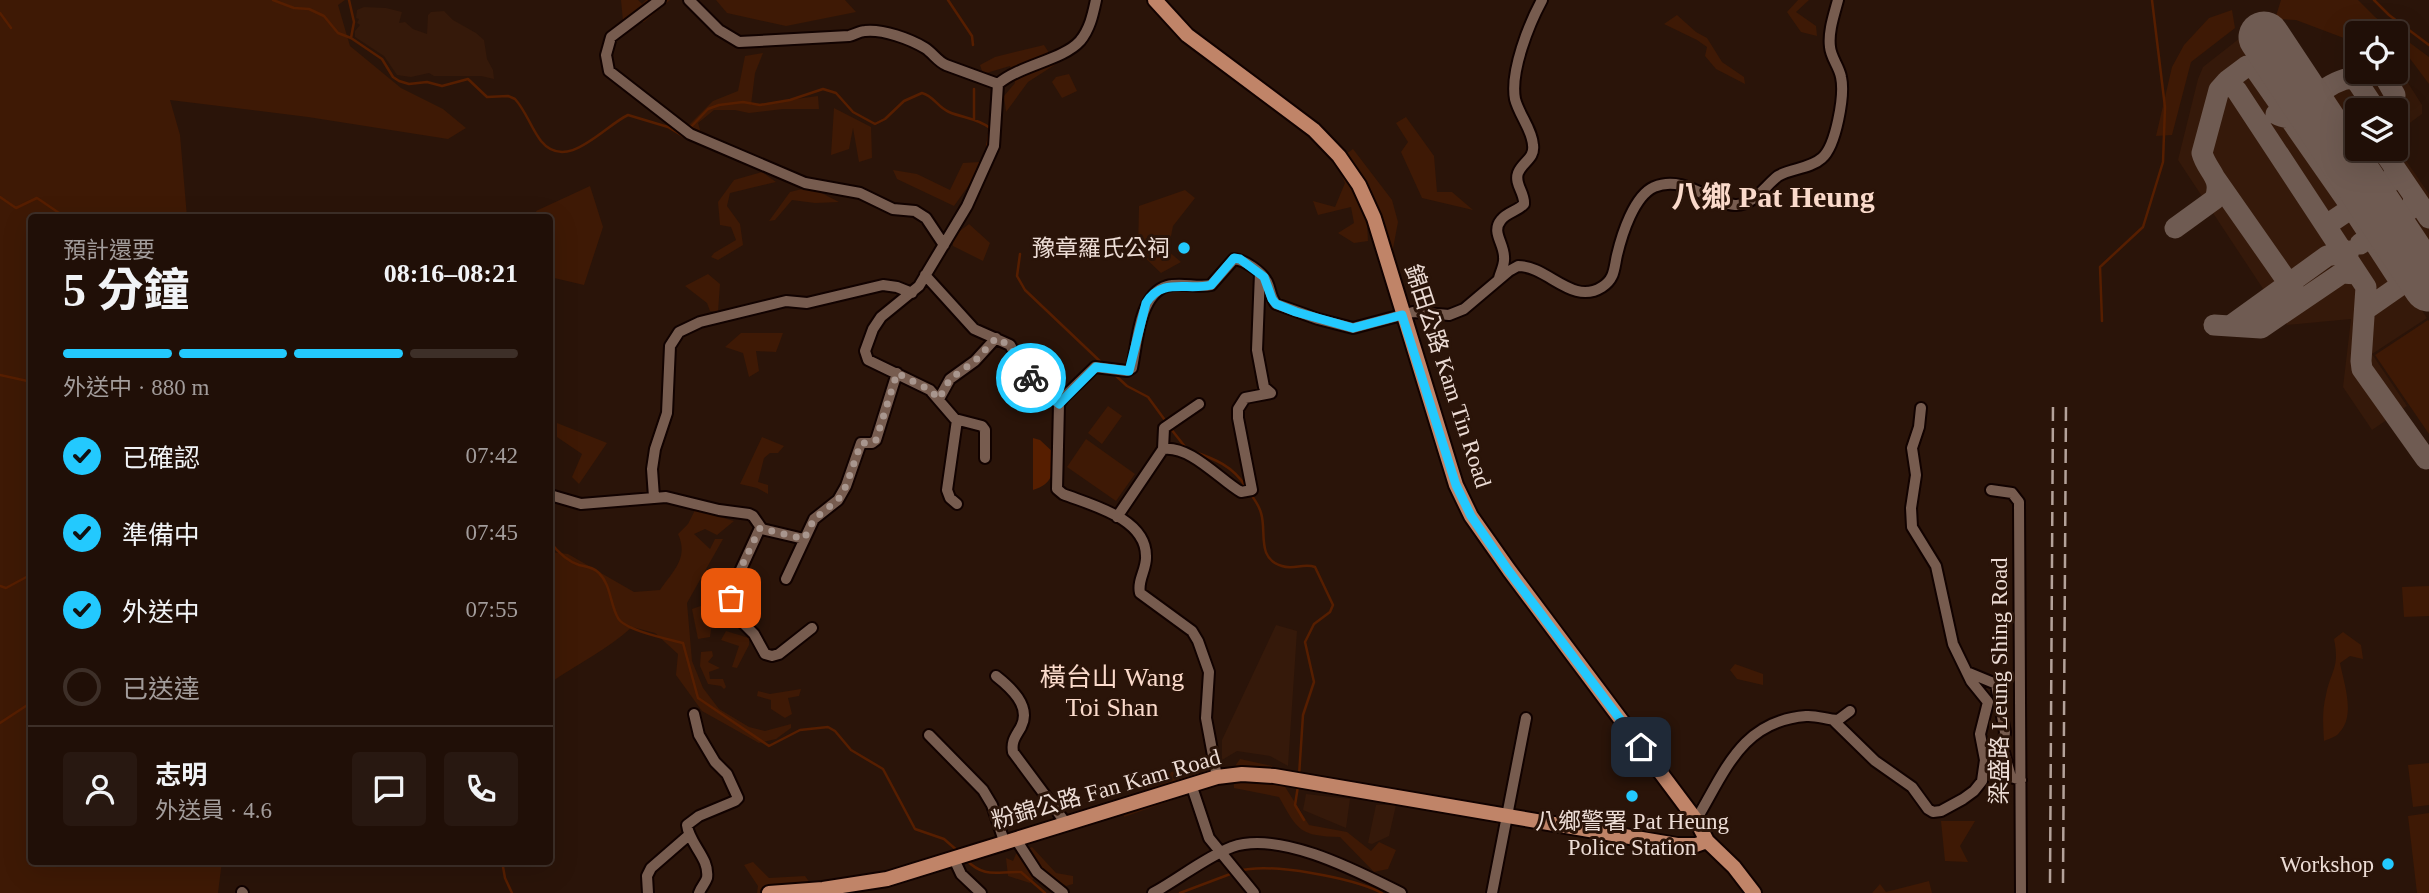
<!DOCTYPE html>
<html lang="zh-TW">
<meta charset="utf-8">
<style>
:root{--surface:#200f07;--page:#281811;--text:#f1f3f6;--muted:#a29c9b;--line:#3d2f28;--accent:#23c9fe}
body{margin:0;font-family:"Times New Roman","Noto Sans TC",serif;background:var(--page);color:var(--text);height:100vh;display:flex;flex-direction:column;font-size:26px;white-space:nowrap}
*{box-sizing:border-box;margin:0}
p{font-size:23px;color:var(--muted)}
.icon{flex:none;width:38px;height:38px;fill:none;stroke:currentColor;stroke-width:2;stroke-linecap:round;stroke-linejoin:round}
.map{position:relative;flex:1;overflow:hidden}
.drawer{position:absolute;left:28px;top:214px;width:525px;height:651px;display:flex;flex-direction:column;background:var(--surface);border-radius:7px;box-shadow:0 7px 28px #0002,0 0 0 2px var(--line)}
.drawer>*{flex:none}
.controls{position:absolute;left:2345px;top:21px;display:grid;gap:14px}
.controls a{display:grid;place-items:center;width:63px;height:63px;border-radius:7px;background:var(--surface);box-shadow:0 7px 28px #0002,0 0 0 2px var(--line);font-size:35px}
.pin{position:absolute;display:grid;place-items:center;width:60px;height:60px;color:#fff;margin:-30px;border-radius:14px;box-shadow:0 4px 10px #0006}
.courier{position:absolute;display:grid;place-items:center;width:70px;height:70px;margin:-35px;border:5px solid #23c9fe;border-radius:50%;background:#fff;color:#222;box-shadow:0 2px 9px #0007}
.overview em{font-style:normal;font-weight:700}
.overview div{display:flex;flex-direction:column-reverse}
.overview{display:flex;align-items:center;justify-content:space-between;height:119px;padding:0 35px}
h1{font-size:46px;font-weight:700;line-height:52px}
.bar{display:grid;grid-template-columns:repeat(4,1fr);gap:10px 7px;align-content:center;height:84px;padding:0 35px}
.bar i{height:9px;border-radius:5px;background:var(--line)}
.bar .active{background:var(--accent)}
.bar p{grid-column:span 4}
.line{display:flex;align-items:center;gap:18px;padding:0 35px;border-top:2px solid var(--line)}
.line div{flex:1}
.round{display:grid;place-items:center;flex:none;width:74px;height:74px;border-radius:7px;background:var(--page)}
ol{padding:0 35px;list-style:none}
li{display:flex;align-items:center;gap:21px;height:77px}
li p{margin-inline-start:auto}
li .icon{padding:7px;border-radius:50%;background:var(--accent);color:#111;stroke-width:4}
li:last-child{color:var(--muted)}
li i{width:38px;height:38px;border:4px solid var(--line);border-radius:50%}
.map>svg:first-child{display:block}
.built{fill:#35190a}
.green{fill:#3e1905}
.water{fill:#561e00}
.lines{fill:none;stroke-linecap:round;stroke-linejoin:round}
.stream{stroke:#561e00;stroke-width:2.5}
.taxiway{stroke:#6f5b52;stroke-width:21}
.runway{stroke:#6f5b52;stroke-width:51}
.minor-casing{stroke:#110200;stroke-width:14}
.major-casing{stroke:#110200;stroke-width:18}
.minor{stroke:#775c4f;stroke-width:10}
.major{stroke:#c08468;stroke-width:14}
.rail{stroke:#b4a29a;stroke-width:2.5;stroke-dasharray:14 7;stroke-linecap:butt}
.done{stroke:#a8968e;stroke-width:7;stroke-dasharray:0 12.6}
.route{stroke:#23c9fe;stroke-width:9}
.poi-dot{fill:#23c9fe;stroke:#2a1409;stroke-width:2.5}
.labels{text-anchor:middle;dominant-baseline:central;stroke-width:6;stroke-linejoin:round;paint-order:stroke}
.poi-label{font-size:23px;fill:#ecdcd5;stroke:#2a1409;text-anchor:end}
.street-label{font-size:23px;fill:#ecdcd5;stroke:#2a1409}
.quarter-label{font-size:26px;fill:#fadacb;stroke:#2a1409}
.district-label{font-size:30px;font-weight:bold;fill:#fadacb;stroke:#2a1409}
</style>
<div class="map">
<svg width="2429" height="893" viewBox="0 0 2429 893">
<rect width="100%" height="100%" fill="#2a1409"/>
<path class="built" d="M364,7l22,1 16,4 -3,11 6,-1 8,7 14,5 1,-19 3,-3 13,-1 9,9 23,13 8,7 3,19 6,11 1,9 -13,-3h-47l-5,-3 -18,4 -14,-2 -13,-19 -29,-19v-6l5,-6 -3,-2 2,-4 -3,-1 1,-8z
M2240,38l187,280 -55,36 35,52 -35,24 -29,-43 8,-68 -64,6 -109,-165 20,-81 5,-12z
M2357,61v11h39v-8l26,41v9l-26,19v-23h-39v25l-36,-53z
M2396,146l33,48v49l-63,-94h30z
M1276,625l21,6 -9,135 -18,-10 -33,-5 -15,9v-20z
M1306,794l44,5 -4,29 -43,-18z
M1376,805h20l-7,31 -17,8 -4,-1z"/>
<path class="green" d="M0,0h345l-7,5 12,41 51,42 42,21 23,19 -18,11 -140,-22 -138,-17 10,35 7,82h-155v644h190l-4,32h-218z
M621,0h17l4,4 4,-4h24l-26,22 -21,-1z
M716,0h129l11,12 -70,14 -59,-13z
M1798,0h11l-13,12 20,14 1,10 -16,-4 -14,-20z
M2281,0h77l17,17 54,40v27l-27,-36 -6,4v-19h-39v10l-61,-23 -21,-1z
M2232,10l3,18 -44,34 -19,73 -16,1 16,-69 12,-22 25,-27z
M1677,15l19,17 11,6 15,24 22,15 1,7 -29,-15 -11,-13 2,-9 -10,-7 -33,-16z
M1044,45l12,19 -28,18 -22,30 -2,-16 11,-13 -5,-17 -27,8 -3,-9 15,-8z
M763,53l-8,20 -4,32 67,-9 1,13h-36l-34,4 -14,-3h-21l-16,13 3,10 -10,7 -2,-15 24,-24 25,-10 7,-35z
M1069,74l8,17 -15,7 -10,-16 4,-5z
M834,108l37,19 1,31 -13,4 -6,-34 -4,21 -18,6z
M1406,117l28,39 3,36h15l21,18 -51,-12 -21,-46 7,-10 -12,-19z
M1353,149l39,51 6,22 -7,37 -24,-36 1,18 -14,2 -16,-10 16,-10 -3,-16 -33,8 -5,-14 22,6 10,-24 -10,-21z
M980,162l-11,23 -15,21 -57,-27 -4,-9 24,4 33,16 13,-27z
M762,172l14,10 -46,11 -3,13 13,18 3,21 -25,15 -7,-3 3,-4 22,-13 -5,-13 -11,-2 -2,-23 16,-22z
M590,186l13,41 -19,58 -34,-8v-60h-12l-2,-6z
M810,187l29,15 -24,1 -23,-3 -17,20 -6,1 21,-29z
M1185,190l10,8 -22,28 -5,25 13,11 -20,11 -23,-22 1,-45z
M969,224l21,19 -7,18 -30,-15v-10z
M708,274l12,10 -2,28 -8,-1 -3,-8 -22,-17z
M2428,320l1,1v113l-54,-79z
M741,333h42l-7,19 -20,-1 3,20 -10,6 -6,-24 -18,-6z
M1108,406l14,10 -20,28 -14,-11z
M557,423l50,20 -28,41 -7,-7 10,-23 -25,-17z
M762,437l22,9 -6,7h-8l-6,5 -6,24 10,3v9l-11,-6 -17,-4z
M1086,439l49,35 -19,27 -49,-34z
M695,510l39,11 -17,14 -12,-6 -11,5 16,15 5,-10h8l-36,64 5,58 11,27 16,21 30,18 16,4 26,-7v4l-15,11 -17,4 -57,-32 -26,-36 2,-21 -23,-21 -23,-6c-25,23 -55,37 -82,56v-131l18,2 66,38 26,-2c13,-19 29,-32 18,-56l10,-10z
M2429,586v30l-25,1 -2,-30z
M715,601l12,22h-15l-2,14 -12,2 -6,-30z
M726,631l23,7v7l-12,23 -5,-1 7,-21 -18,-6z
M2343,632l18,13 2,14 -13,-3 -10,7c4,21 16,53 -1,70 -3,4 -11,6 -15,8 -1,-16 -2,-31 2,-46 5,-25 14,-27 8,-56z
M712,651l1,5 -5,6 12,6 -11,4 1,7h13l3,8 -2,2 -3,-3 -13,-2 -8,-18 1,-14z
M1735,664l28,10v11l-26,-6 -7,-9z
M801,689l-2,7 -11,2 4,16 -7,4 -14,-9v-9l-14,-4 1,-5 12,3z
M1240,759l32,7 37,59 38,7 24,19 8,-9 17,8 -8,19 -14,3 -34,-35c-40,-1 -42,-6 -61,-40l-45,-9 -1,-19z
M2429,763v42l-16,2 -5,-42z
M1200,765v21l-19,11 -57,20 -1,-7 23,-7 2,-14 20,-8 3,-9z
M2429,813v80h-12l-9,-77z
M1941,821h34l-15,25 8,16 -23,-1z
M1032,847l24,26 17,3v8l-7,2 -25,-17 -11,14 -22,-7 -2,-18 7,3 3,-7z
M753,862l16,16 36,-2 12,17h-60l1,-7 -14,-21z
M1929,881l3,12h-60l8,-9 6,8z"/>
<path class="water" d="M1033,438l7,2 15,14c-2,19 -2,30 -22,36z"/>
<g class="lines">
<path class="stream" d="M273,0l21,8 15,1 15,7 14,17 13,5
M349,0l5,22 -3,16 31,21 11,18 6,4 10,3 18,-2 15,4 26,-7 19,18 21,-1 7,3c11,12 16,29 26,42 26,32 63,-15 87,-26l40,12 15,9 2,-2
M948,0l24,36 1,9
M2374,0l15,15 40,30
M0,13l11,15
M974,89v31
M689,129l19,-20 11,-4 24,-3 17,3 30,-5 33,-11 13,4 17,19 22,12 10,-5 19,-18 18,-8c12,3 15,14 27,19 14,6 28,6 41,16l-3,21
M0,197l16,11 21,-10 28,19
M1020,254l-3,22 8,14 79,75
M2102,321l-2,-54 43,-40 20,-65 2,-55 -13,-107
M1114,374l13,12 21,11 19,26
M0,375l32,7
M1171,429l15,19
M1192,451c23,8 41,15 54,36
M1250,493c4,6 9,12 11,20 6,18 -5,46 21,53 11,4 22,-3 33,1l18,38 -3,7 -16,12 -9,18 9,40 -11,33 -4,61
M550,542c7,9 17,19 29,23 8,2 14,2 20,8 12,12 11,31 19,45 6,12 50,21 65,25l15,55 71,48 31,-16 28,-3 7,4 16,19 32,19 32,60 29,10 15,13
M0,586l6,2 26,-14
M0,723l32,-21
M1298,786l-3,19 9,15
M966,860c20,19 30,11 55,12l24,21
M502,861l3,17 7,15
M1239,871c31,-9 114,7 143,22
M1180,893l53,-20"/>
<path class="taxiway" d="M2382,72l13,23 -5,15
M2227,81l20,-15h6l99,142 47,72 -1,7 -33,23
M2276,114c19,11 30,-8 41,-19 10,-8 23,-16 35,-17l6,5 18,27
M2300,129l40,24
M2382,149l47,69
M2215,178l86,123
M2175,228l40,-29c8,-22 -8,-27 -13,-46l17,-63 8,-9 10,10 129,196 -5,74 1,8 64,90
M2328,228l3,-6 58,-39 4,-5 2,-10
M2360,244l49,-34 4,-6 1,-8
M2214,325l47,3 81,-55 15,1
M2230,326l97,-70 22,-5"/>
<path class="runway" d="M2264,37l165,249"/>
<g class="minor-casing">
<path id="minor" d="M660,0l-49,37 -5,18 3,16 81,63 115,49 55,10 33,16 22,2 11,7 18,27
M689,0l30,30 20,12 110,-6c5,-1 11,-5 16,-5 18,-2 45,8 60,17 8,5 12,13 21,17l52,19
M1260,273l-3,77 7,37 7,6
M925,275l49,54 36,16 15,27 34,32
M1499,278c2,-7 6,-14 5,-21 0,-14 -13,-25 -3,-37 6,-8 17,-9 23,-16 1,-11 -10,-20 -6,-31 4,-11 17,-14 15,-28 -1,-16 -14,-30 -18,-46 -5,-28 14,-75 27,-99
M939,399l11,-20 25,-18 21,-23
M957,420l-10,70 3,8 7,6
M1163,449c27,-4 56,30 78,43l11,-2 -14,-72v-9l7,-11 26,-5
M985,458v-28l-3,-4 -27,-7 -25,-29 -62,-30 -3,-9 8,-22 8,-12 38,-31 48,-80 27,-60 4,-62c22,-19 65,-24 82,-43 10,-12 13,-27 16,-41
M1991,490l21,3 7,9 2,391
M550,495l31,9 85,-7 53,13 30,4 4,2 9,13 42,10
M654,497l-2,-28 3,-20 12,-36 3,-67 9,-14 21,-10 86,-21 21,2 76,-18 14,2 15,6
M1117,517l46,-68 1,-21 35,-24
M760,528l-28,61 -1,15 5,12 18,18 11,20 7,2 7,-2 33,-26
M786,579l28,-60 24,-19 8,-14 15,-43h11l4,-3 21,-67
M1967,672l29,12 9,48 -2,17 8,28 10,3
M996,676c14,11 36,30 25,51 -5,9 -10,14 -8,25l52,70
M694,714l5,21 16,27 12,12 11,24 -3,3 -36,15 -12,9c2,19 23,33 20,53 -2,6 -6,9 -8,15
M1833,720l42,41 37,26 16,22 5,3 8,-1 22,-12 11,-8 8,-10 3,-21 -5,-26 8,-32 -17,-21 -18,-37 -17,-78 -24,-39 -1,-19 5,-33 -4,-27 7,-21 2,-19
M929,735l54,55 9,15 12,36
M1217,777l-11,-59 3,-46 -11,-31 -6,-10 -52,-38c-3,-13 7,-24 6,-37 0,-38 -55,-51 -83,-62l-6,-5 2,-85 4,-6 32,-31 32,4 5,-3c5,-24 7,-74 35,-82 14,-4 30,2 44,-1l23,-26c11,1 28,13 33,23 4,8 3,15 9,22l42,15 35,9 60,-16 36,3 15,-6 45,-38 9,-5c30,0 54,40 84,21 13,-8 12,-19 15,-32 5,-21 17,-59 37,-68 31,-13 56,17 81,18 18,1 30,-19 43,-29 13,-8 32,-7 44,-18 14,-12 23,-63 19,-81 -2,-11 -10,-19 -11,-30 -2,-15 4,-32 8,-47
M1191,784l18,54 45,55
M1696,820c29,-48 45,-99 110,-104 11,-1 21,4 32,4l12,-9
M1015,838l22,34 26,21
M954,859l7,15 20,19
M242,892l1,1
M648,893l-1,-17 4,-8 38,-33
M1153,893c26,-14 51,-35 79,-46 48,-17 127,25 169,46
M1492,893l34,-175"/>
</g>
<g class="major-casing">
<path id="major" d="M1155,0l32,35 127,95 25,26 20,29 15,33 82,267 15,31 38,54 187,250 11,21 27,26 20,26
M769,893l54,-4 64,-10 330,-102 25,-3 32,2 403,69h19l11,-4"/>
</g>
<use href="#minor" class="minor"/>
<use href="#major" class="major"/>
<path class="rail" d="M2050,883l3,-480
M2063,883l3,-480"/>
</g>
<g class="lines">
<path class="done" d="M731,598l5,-20 24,-50 44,11 10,-20 24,-19 8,-14 15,-43h11l4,-3 21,-67 33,17 9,9 11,-20 25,-18 21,-23c18,7 22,26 35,40"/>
<path class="route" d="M1031,378l28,26 37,-37 33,4 17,-68c16,-26 41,-12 65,-18l23,-27 6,1 24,18 8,22 4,5 20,8 57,16 49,-13 54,170 15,31 37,54 133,177"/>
</g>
<g class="poi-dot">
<circle cx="1184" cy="248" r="7"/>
<circle cx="1632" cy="796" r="7"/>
<circle cx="2388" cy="864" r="7"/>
</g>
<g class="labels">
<g class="poi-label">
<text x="1170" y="248">豫章羅氏公祠</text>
<text x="1632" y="821" text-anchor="middle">八鄉警署 Pat Heung<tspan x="1632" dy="26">Police Station</tspan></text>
<text x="2374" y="864">Workshop</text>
</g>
<g class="street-label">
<text transform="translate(1448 376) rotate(72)">錦田公路 Kam Tin Road</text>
<text transform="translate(1999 681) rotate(-90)">梁盛路 Leung Shing Road</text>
<text transform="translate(1106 789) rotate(-16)">粉錦公路 Fan Kam Road</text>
</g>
<g class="quarter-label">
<text x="1112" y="677">橫台山 Wang<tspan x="1112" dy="30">Toi Shan</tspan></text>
</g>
<g class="district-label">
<text x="1773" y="196">八鄉 Pat Heung</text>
</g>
</g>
</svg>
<div class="controls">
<a><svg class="icon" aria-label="locate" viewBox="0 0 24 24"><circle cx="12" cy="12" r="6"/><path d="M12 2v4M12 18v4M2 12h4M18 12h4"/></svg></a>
<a><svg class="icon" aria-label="layers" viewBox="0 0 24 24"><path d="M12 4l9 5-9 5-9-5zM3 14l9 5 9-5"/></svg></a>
</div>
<div class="pin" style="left:731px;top:598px;background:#ea580c"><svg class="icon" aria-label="bag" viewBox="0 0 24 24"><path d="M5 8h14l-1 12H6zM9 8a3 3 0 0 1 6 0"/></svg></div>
<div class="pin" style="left:1641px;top:747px;background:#1f2937"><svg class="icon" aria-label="home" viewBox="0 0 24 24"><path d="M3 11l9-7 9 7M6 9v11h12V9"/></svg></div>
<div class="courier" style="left:1031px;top:378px"><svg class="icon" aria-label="bike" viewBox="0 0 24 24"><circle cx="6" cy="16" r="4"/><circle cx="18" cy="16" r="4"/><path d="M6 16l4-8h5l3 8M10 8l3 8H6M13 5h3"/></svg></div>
<section class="drawer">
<div class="overview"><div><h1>5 分鐘</h1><p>預計還要</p></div><em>08:16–08:21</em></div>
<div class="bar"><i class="active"></i><i class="active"></i><i class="active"></i><i></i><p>外送中 · 880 m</p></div>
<ol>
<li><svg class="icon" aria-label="check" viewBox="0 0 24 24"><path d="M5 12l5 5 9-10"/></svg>已確認<p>07:42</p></li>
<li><svg class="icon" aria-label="check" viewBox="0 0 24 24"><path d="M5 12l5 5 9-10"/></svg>準備中<p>07:45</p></li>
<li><svg class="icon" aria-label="check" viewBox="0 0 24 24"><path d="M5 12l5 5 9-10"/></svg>外送中<p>07:55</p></li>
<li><i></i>已送達</li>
</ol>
<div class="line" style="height:126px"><a class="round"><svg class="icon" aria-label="person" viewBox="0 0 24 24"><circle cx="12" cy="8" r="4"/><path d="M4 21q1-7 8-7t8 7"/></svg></a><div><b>志明</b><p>外送員 · 4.6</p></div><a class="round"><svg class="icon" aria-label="chat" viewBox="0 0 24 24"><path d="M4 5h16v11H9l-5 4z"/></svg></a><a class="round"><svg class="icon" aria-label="phone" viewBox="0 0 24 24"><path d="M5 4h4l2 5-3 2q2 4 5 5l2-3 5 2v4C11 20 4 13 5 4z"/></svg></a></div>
</section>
</div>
